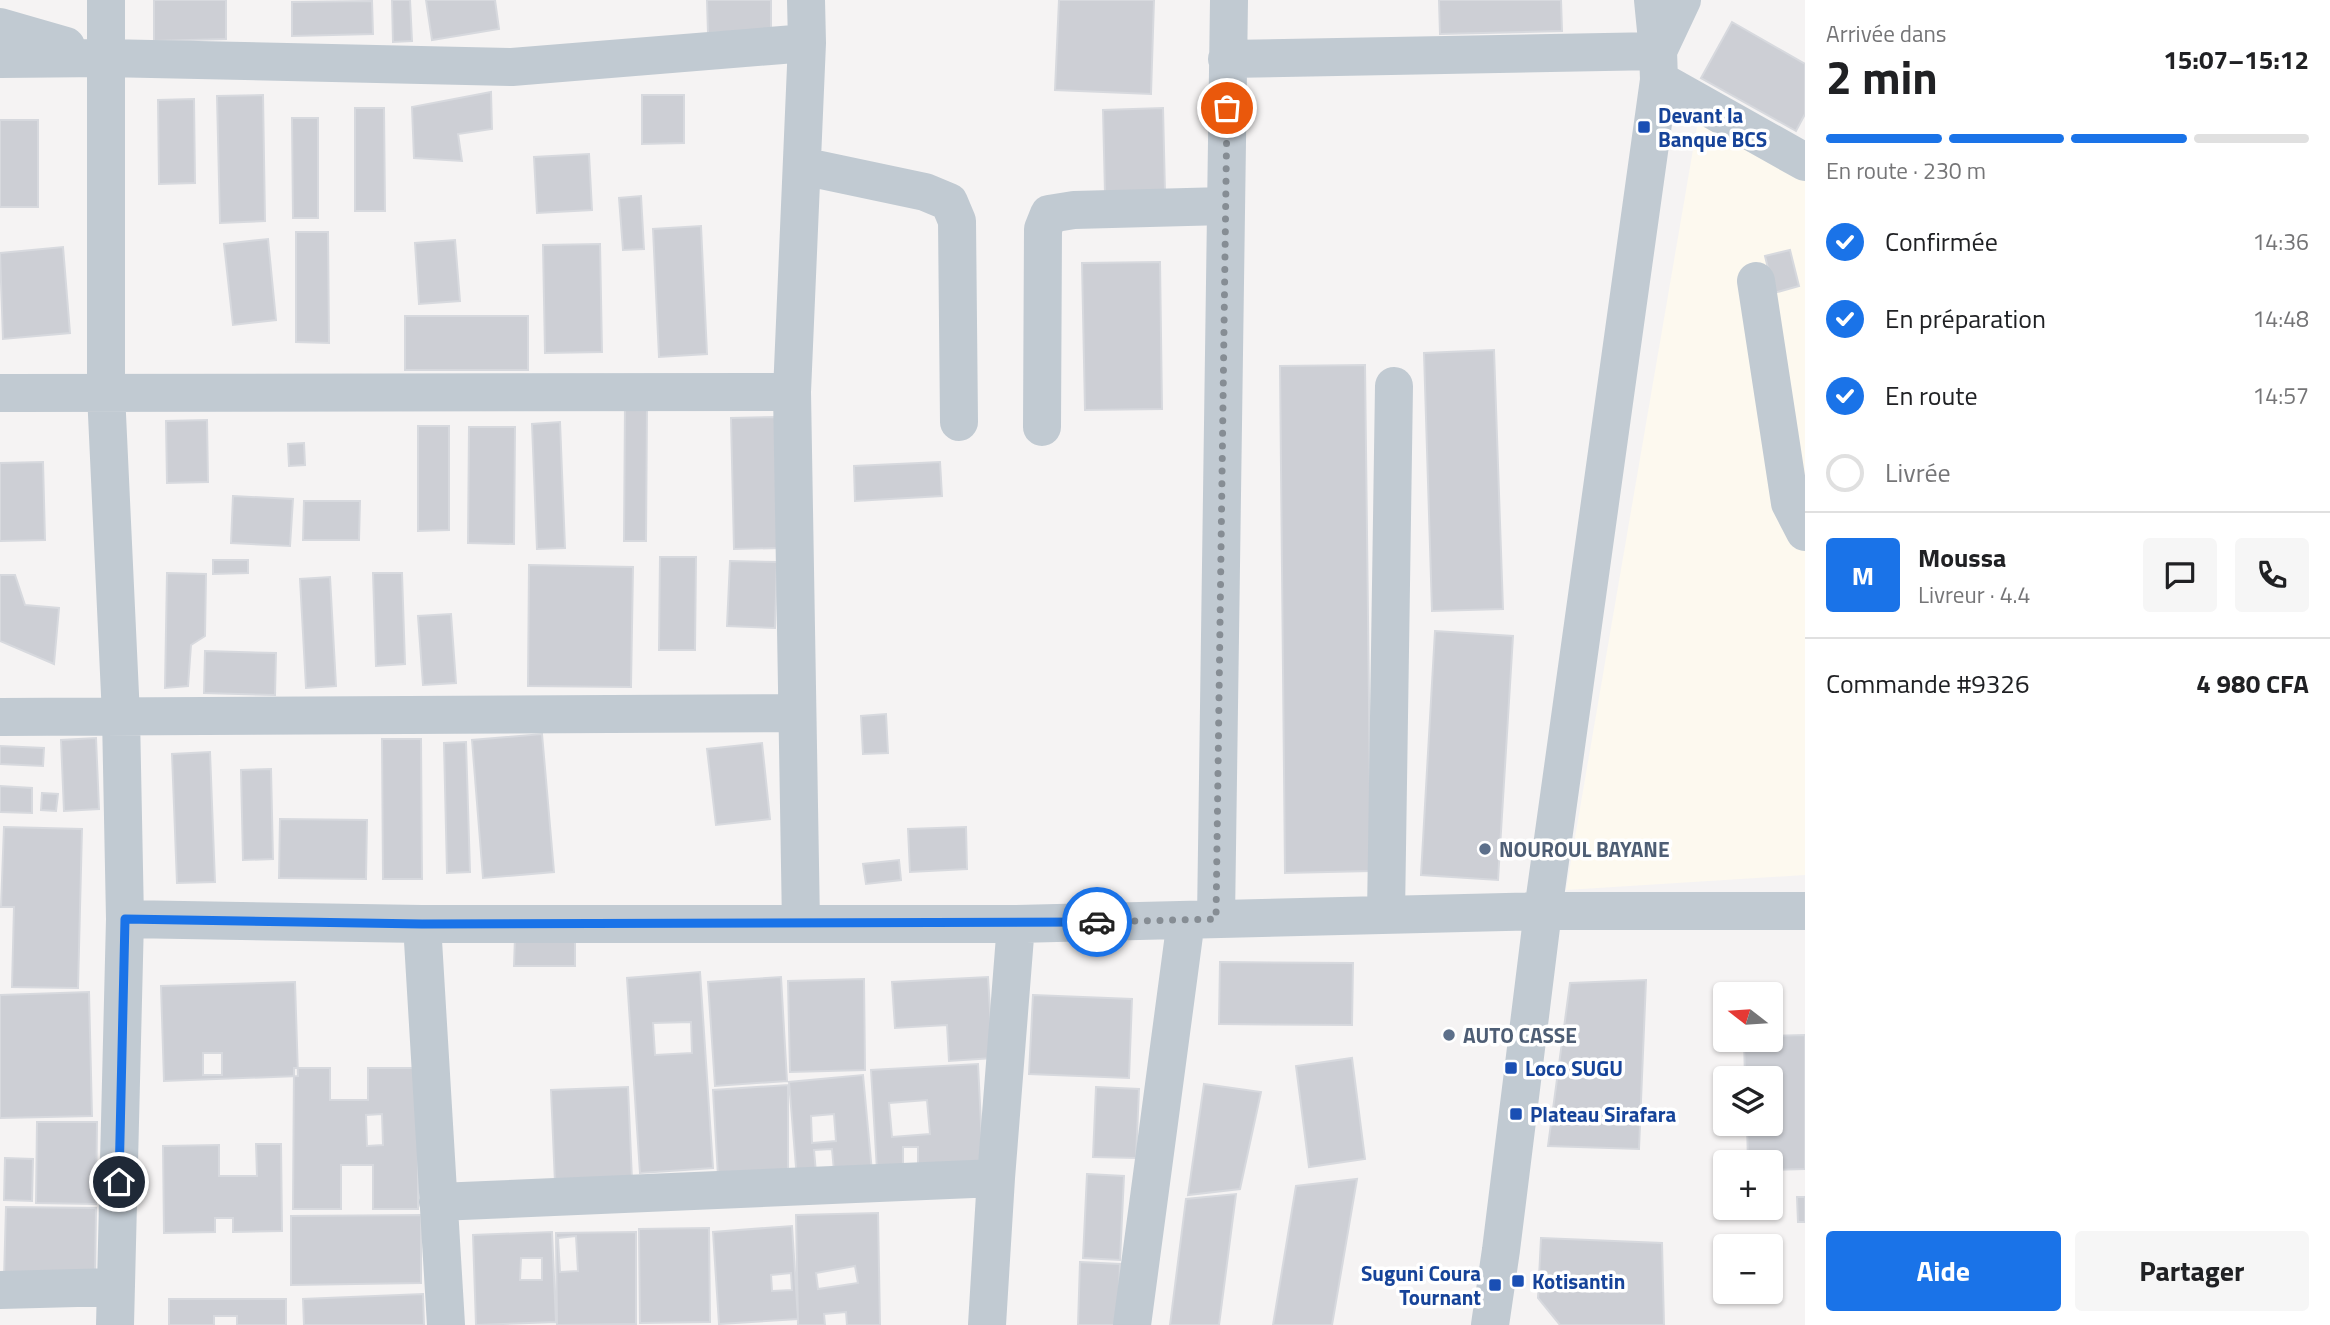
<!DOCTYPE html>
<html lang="fr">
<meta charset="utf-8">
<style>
:root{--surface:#fff;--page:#f6f6f6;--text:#202124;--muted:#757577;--line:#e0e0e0;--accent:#1a73e8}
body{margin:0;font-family:"Titillium Web",sans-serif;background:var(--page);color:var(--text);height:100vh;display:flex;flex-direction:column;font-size:26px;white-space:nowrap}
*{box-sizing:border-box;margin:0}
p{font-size:23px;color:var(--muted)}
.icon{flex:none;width:38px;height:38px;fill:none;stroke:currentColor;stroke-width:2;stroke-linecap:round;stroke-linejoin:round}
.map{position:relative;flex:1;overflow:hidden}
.drawer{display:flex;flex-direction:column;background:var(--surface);width:525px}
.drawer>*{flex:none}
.needle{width:46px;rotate:287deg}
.buttons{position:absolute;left:1713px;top:982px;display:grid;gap:14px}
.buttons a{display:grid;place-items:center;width:70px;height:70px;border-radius:7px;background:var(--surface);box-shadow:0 2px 5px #0004;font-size:35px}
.pin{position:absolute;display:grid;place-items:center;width:60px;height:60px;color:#fff;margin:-30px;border:4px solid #fff;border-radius:50%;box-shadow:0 2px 7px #0007}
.courier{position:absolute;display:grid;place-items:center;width:70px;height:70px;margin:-35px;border:5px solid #1a73e8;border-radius:50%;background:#fff;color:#222;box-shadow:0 2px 9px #0007}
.head em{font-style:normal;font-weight:700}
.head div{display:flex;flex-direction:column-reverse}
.head{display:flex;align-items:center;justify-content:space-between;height:119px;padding:0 21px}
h1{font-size:46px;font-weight:700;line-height:52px}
.bar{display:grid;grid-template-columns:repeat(4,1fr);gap:10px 7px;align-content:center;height:84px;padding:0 21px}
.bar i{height:9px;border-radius:5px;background:var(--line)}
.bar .selected{background:var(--accent)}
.bar p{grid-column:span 4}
.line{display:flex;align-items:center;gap:18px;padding:0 21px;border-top:2px solid var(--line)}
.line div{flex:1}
.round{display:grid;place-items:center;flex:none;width:74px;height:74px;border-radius:7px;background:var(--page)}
ol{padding:0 21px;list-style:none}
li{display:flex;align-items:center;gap:21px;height:77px}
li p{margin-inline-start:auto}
li .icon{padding:7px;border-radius:50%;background:var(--accent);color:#fff;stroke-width:4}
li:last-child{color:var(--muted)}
li i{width:38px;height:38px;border:4px solid var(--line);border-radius:50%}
.cta{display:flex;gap:14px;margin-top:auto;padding:14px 21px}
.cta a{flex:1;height:80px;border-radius:7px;background:var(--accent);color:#fff;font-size:28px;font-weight:700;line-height:80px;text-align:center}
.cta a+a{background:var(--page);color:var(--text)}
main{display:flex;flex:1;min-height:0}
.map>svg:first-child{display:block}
.commercial{fill:#fdf9ef}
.building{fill:#cdcfd5;stroke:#d7d9de;stroke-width:2;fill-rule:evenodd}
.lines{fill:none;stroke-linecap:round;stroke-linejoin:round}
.minor{stroke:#c1cad2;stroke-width:38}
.done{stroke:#868d94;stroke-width:7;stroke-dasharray:0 12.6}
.route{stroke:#1a73e8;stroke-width:9}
.transit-dot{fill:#1a4fb4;stroke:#fff;stroke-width:2.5}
.service-dot{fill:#5c6f8a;stroke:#fff;stroke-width:2.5}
.labels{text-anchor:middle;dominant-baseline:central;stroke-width:7;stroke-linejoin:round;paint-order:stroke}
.transit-label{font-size:21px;font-weight:bold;fill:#164399;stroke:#fff;text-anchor:start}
.service-label{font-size:21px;font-weight:bold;fill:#4e5e75;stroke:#fff;text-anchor:start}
</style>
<main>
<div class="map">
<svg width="1805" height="1325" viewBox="0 0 1805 1325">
<rect width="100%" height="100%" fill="#f5f3f3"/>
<path class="commercial" d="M1700,109l105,64v702l-239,15z"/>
<path class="building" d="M154,0h72v39l-72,2z
M392,0h18l2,41 -19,1z
M426,0h69l4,29 -67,11z
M707,0h64v30l-63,3z
M1059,0h95l-3,94 -96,-4z
M1439,0h122l1,31 -122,3z
M372,1l1,33 -81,2v-34z
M1732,22l73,42v50l-9,17 -95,-53z
M491,92l1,37 -34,5 4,27 -48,-3 -2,-51z
M263,95l2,126 -45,2 -3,-127z
M642,95h42v48l-42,1z
M194,99l1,84 -36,1 -1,-84z
M355,108h29l1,103h-30z
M1163,108l2,85 -60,1 -2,-84z
M292,118h26v100h-25z
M0,120h38v87h-38z
M589,154l3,56 -55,3 -3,-56z
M641,196l3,53 -21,1 -4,-52z
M701,226l6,128 -48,3 -6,-128z
M296,232h32l1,111 -33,-1z
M268,239l8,81 -43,5 -9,-81z
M455,240l5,61 -41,3 -4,-61z
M600,244l2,108 -57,1 -2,-108z
M63,247l7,86 -67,6 -3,-86z
M1790,250l9,36 -25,7 -9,-37z
M1160,262l2,147 -77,1 -3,-147z
M405,316h123v54h-123z
M1494,350l9,259 -71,2 -8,-258z
M1365,365l6,506 -86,2 -5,-507z
M625,405h22l-1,136h-22z
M777,417l3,131 -46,1 -3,-131z
M207,420l1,62 -41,1 -1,-62z
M560,422l5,126 -28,1 -5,-125z
M418,426h31v104l-31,1z
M469,427h46l-1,117 -46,-1z
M304,443l1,22 -16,1 -1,-22z
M43,462l2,78 -45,1v-78z
M940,462l2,34 -87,5 -1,-35z
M233,496l60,3 -3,47 -59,-3z
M304,501h56l-1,39h-56z
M660,557h36l-1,93h-36z
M213,560h35v13l-35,1z
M730,561l47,1 -2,66 -48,-2z
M529,565l104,2 -2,120 -103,-1z
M167,573l39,1 -1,62 -14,9 -3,41 -23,2z
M373,573h29l3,91 -29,2z
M0,575h15l10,30 34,3 -5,56 -54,-23z
M330,577l6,109 -30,2 -6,-109z
M451,614l5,69 -33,2 -5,-69z
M1435,631l78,5 -15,244 -77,-5z
M205,651l71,2 -1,42 -71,-2z
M886,714l2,39 -25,1 -2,-38z
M542,734l12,138 -71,6 -11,-138z
M96,738l3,71 -35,2 -3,-71z
M382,739h39l1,140h-39z
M466,742l4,130 -23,1 -3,-130z
M762,743l8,76 -54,6 -9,-76z
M0,746l44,2 -1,18 -43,-2z
M210,752l5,130 -38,1 -5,-129z
M271,769l2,90 -30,1 -2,-90z
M0,786l32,2v25l-32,-1z
M42,793l16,1 -2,17 -15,-1z
M280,819l87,1 -1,59 -87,-1z
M4,827l78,2 -4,159 -66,-1 2,-80h-13z
M966,827l1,42 -57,3 -2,-43z
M899,860l2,20 -35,4 -3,-20z
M515,937l60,1v28h-61z
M1220,962l133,1 -1,62 -133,-1z
M700,972l13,196 -73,5 -13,-195zM691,1022l1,31 -37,2 -2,-32z
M781,977l6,104 -72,5 -7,-104z
M988,977l5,81 -44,3 -2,-36 -52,3 -3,-46z
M864,979l1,91 -75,2 -2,-91z
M1646,980l-7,169 -91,-3 22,-163z
M295,982l3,94 -134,5 -3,-95zM203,1053h19v22h-19z
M89,992l3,124 -92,2v-123z
M1033,995l99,4 -3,79 -100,-4z
M1805,1035v134l-34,1v-8h-23l-1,-38h24v-46h-26l-1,-38h27v-4z
M1352,1058l13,101 -56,8 -13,-101z
M978,1064l5,101 -106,5 -6,-100zM927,1100l3,34 -38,3 -3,-34zM903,1147h15v17h-15z
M294,1068h36v32h38v-32h50v141h-45v-44h-32v44h-48zM382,1114l1,31 -16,1 -1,-31z
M863,1075l9,97 -75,7 -8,-97zM834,1114l2,27 -24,2 -1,-27zM832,1149l2,22 -18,2 -2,-23z
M1204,1084l57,8 -21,97 -52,6z
M788,1085v92l-70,-1 -5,-86z
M628,1087l4,93 -77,3 -4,-93z
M1096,1087l43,2 -3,69 -43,-1z
M37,1122h60l-1,82 -60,-1z
M256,1144h25l1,87 -49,1v-14h-18v14l-51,1 -1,-87 56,-1v31h38z
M5,1158l28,1 -1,42 -28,-1z
M1087,1174l37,2 -4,84 -37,-2z
M1357,1179l-25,146h-59l23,-139z
M1236,1194l-17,131h-49l16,-126z
M1797,1197h8v25h-7z
M6,1207l90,1 -1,71 -91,-1z
M878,1213l2,112h-33l-1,-13 -22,2 1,11h-27l-2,-110zM855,1266l3,17 -40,6 -2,-16z
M421,1215v68l-130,2v-69z
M792,1226l6,93 -79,5 -6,-92zM791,1273l1,17 -20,1 -1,-16z
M709,1228l1,94 -70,1 -1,-94z
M552,1232l4,90 -80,3 -3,-90zM521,1258h21v22h-22z
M636,1232v92l-79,1 -1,-92zM576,1236l2,35 -18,1 -2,-34z
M1541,1238l121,5 2,82h-104l-22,-27z
M1080,1262l40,2 -2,61h-40z
M423,1294l1,31h-120l-1,-26z
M169,1299h117v26h-49v-9h-23v9h-45z"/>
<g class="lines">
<path class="minor" d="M106,0v393l15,323 4,203 -10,406
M0,27l66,19
M0,59l105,-1 407,9 295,-24
M1227,59l431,-8 24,-51
M1659,80l146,82
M802,166l123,26 24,10 8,19 2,201
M1756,281l34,222 15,29
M0,393l792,-1
M1042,427l1,-198 6,-15 25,-4 151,-4
M0,717l797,-4
M1386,915l8,-529
M125,919l297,5h594l527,-13h262
M1216,919l13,-919
M422,924l24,401
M801,924l-9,-532 15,-349 -1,-43
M438,1202l558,-24
M0,1290l116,-3
M987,1325l9,-147 20,-254
M1132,1325l54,-405
M1490,1325l11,-75 42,-339 116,-831 -1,-29 -5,-51"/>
</g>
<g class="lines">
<path class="done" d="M1097,922l119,-3 11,-811"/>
<path class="route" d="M119,1182l6,-263 297,5 675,-2"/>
</g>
<g class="transit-dot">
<rect x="1637" y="120" width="14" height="14" rx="3.5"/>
<rect x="1504" y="1061" width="14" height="14" rx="3.5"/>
<rect x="1509" y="1107" width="14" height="14" rx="3.5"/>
<rect x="1511" y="1274" width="14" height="14" rx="3.5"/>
<rect x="1488" y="1278" width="14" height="14" rx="3.5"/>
</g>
<g class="service-dot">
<circle cx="1485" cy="849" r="7"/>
<circle cx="1449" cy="1035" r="7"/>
</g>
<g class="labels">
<g class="transit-label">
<text x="1658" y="115">Devant la<tspan x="1658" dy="24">Banque BCS</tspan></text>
<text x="1525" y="1068">Loco SUGU</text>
<text x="1530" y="1114">Plateau Sirafara</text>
<text x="1481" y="1273" text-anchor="end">Suguni Coura<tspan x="1481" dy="24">Tournant</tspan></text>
<text x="1532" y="1281">Kotisantin</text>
</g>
<g class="service-label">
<text x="1499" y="849">NOUROUL BAYANE</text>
<text x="1463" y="1035">AUTO CASSE</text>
</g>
</g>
</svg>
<div class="buttons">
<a><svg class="needle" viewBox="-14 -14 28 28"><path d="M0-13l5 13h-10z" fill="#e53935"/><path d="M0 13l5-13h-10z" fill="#757577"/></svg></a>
<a><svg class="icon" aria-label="layers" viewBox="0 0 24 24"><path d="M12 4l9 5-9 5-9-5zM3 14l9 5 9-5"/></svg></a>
<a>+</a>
<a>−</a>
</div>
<div class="pin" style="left:1227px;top:108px;background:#ea580c"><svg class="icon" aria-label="bag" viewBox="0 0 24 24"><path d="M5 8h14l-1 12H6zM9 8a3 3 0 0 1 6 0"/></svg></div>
<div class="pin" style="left:119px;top:1182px;background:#1f2937"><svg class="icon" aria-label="home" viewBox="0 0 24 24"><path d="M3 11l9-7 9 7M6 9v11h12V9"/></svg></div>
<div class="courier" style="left:1097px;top:922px"><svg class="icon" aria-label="car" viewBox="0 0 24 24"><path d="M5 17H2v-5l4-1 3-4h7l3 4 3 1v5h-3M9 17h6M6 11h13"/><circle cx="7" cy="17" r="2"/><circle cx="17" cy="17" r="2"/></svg></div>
</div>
<section class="drawer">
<div class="head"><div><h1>2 min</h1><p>Arrivée dans</p></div><em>15:07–15:12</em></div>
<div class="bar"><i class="selected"></i><i class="selected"></i><i class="selected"></i><i></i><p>En route · 230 m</p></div>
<ol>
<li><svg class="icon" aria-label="check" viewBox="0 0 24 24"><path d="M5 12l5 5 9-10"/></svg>Confirmée<p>14:36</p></li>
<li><svg class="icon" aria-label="check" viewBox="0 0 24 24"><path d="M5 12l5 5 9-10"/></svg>En préparation<p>14:48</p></li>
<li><svg class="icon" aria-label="check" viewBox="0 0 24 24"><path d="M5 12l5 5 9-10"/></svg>En route<p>14:57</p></li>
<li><i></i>Livrée</li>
</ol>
<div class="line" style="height:126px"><b class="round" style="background:var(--accent);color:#fff">M</b><div><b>Moussa</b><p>Livreur · 4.4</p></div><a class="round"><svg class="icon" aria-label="chat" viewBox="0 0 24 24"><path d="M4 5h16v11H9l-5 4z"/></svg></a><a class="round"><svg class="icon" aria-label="phone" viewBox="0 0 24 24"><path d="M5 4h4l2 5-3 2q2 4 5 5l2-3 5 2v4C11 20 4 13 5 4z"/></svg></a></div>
<div class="line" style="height:91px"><div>Commande #9326</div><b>4 980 CFA</b></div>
<div class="cta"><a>Aide</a><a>Partager</a></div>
</section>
</main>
